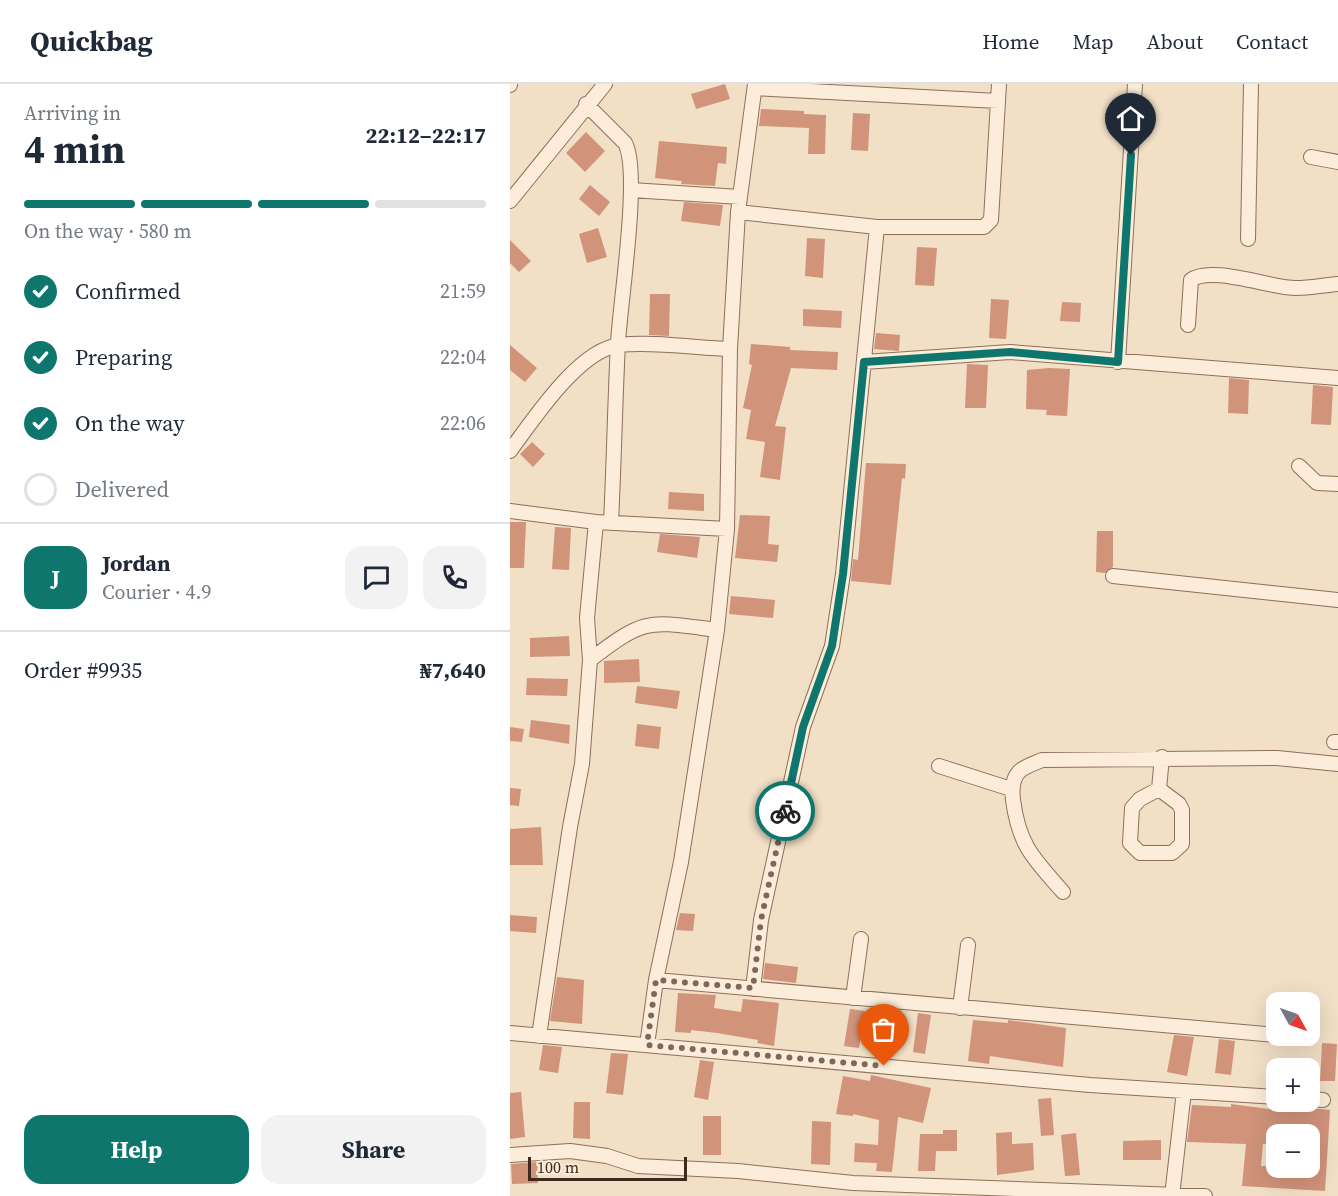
<!DOCTYPE html>
<meta charset="utf-8">
<style>
:root{--surface:#fff;--page:#f2f2f3;--text:#1f2937;--muted:#747a83;--line:#e0e1e3;--accent:#0f766e}
body{margin:0;font-family:"Source Serif 4",serif;background:var(--page);color:var(--text);height:100vh;display:flex;flex-direction:column;font-size:22px;white-space:nowrap}
*{box-sizing:border-box;margin:0}
p{font-size:20px;color:var(--muted)}
.icon{flex:none;width:33px;height:33px;fill:none;stroke:currentColor;stroke-width:2;stroke-linecap:round;stroke-linejoin:round}
.map{position:relative;flex:1;overflow:hidden}
.details{display:flex;flex-direction:column;background:var(--surface);width:510px}
.details>*{flex:none}
.needle{width:39px;rotate:130deg}
.buttons{position:absolute;left:756px;top:908px;display:grid;gap:12px}
.buttons a{display:grid;place-items:center;width:54px;height:54px;border-radius:12px;background:var(--surface);box-shadow:0 6px 24px #0002;font-size:30px}
.scale{position:absolute;left:18px;bottom:15px;width:159px;box-sizing:border-box;padding-left:6px;border:3px solid #3d2a1f;border-top:0;font-size:16px;line-height:21px;white-space:nowrap;color:#3d2a1f;-webkit-text-stroke:4px #f8ead6;paint-order:stroke}
.pin{position:absolute;display:grid;place-items:center;width:51px;height:51px;color:#fff;margin:-62px -26px;border-radius:50% 50% 50% 0;rotate:-45deg;box-shadow:0 0 6px #0007}
.pin .icon{rotate:45deg}
.courier{position:absolute;display:grid;place-items:center;width:60px;height:60px;margin:-30px;border:4px solid #0f766e;border-radius:50%;background:#fff;color:#222;box-shadow:0 2px 8px #0007}
.overview em{font-style:normal;font-weight:700}
.overview div{display:flex;flex-direction:column-reverse}
.overview{display:flex;align-items:center;justify-content:space-between;height:102px;padding:0 24px}
h1{font-size:39px;font-weight:700;line-height:45px}
.bar{display:grid;grid-template-columns:repeat(4,1fr);gap:9px 6px;align-content:center;height:72px;padding:0 24px}
.bar i{height:8px;border-radius:4px;background:var(--line)}
.bar .active{background:var(--accent)}
.bar p{grid-column:span 4}
.line{display:flex;align-items:center;gap:15px;padding:0 24px;border-top:2px solid var(--line)}
.line div{flex:1}
.round{display:grid;place-items:center;flex:none;width:63px;height:63px;border-radius:18px;background:var(--page)}
ol{padding:0 24px;list-style:none}
li{display:flex;align-items:center;gap:18px;height:66px}
li p{margin-inline-start:auto}
li .icon{padding:6px;border-radius:50%;background:var(--accent);color:#fff;stroke-width:4}
li:last-child{color:var(--muted)}
li i{width:33px;height:33px;border:3px solid var(--line);border-radius:50%}
.cta{display:flex;gap:12px;margin-top:auto;padding:12px 24px}
.cta a{flex:1;height:69px;border-radius:18px;background:var(--accent);color:#fff;font-size:24px;font-weight:700;line-height:69px;text-align:center}
.cta a+a{background:var(--page);color:var(--text)}
header{display:flex;align-items:center;gap:36px;box-sizing:border-box;height:84px;padding:0 30px;background:var(--surface);border-bottom:2px solid var(--line)}
header strong{font-size:28px}
nav{display:flex;gap:33px;margin-inline-start:auto;font-size:21px}
main{display:flex;flex:1;min-height:0}
.map>svg:first-child{display:block}
.building{fill:#d1937a;fill-rule:evenodd}
.lines{fill:none;stroke-linecap:round;stroke-linejoin:round}
.minor-casing{stroke:#8e6f5a;stroke-width:16}
.minor{stroke:#fbedda;stroke-width:14}
.done{stroke:#7c6959;stroke-width:6;stroke-dasharray:0 10.8}
.route{stroke:#0f766e;stroke-width:8}
</style>
<header>
<strong>Quickbag</strong>
<nav><a>Home</a><a>Map</a><a>About</a><a>Contact</a></nav>
</header>
<main>
<section class="details">
<div class="overview"><div><h1>4 min</h1><p>Arriving in</p></div><em>22:12–22:17</em></div>
<div class="bar"><i class="active"></i><i class="active"></i><i class="active"></i><i></i><p>On the way · 580 m</p></div>
<ol>
<li><svg class="icon" aria-label="check" viewBox="0 0 24 24"><path d="M5 12l5 5 9-10"/></svg>Confirmed<p>21:59</p></li>
<li><svg class="icon" aria-label="check" viewBox="0 0 24 24"><path d="M5 12l5 5 9-10"/></svg>Preparing<p>22:04</p></li>
<li><svg class="icon" aria-label="check" viewBox="0 0 24 24"><path d="M5 12l5 5 9-10"/></svg>On the way<p>22:06</p></li>
<li><i></i>Delivered</li>
</ol>
<div class="line" style="height:108px"><b class="round" style="background:var(--accent);color:#fff">J</b><div><b>Jordan</b><p>Courier · 4.9</p></div><a class="round"><svg class="icon" aria-label="chat" viewBox="0 0 24 24"><path d="M4 5h16v11H9l-5 4z"/></svg></a><a class="round"><svg class="icon" aria-label="phone" viewBox="0 0 24 24"><path d="M5 4h4l2 5-3 2q2 4 5 5l2-3 5 2v4C11 20 4 13 5 4z"/></svg></a></div>
<div class="line" style="height:78px"><div>Order #9935</div><b>₦7,640</b></div>
<div class="cta"><a>Help</a><a>Share</a></div>
</section>
<div class="map">
<svg width="828" height="1112" viewBox="0 0 828 1112">
<rect width="100%" height="100%" fill="#f1dfc6"/>
<path class="building" d="M215,0l5,15 -34,10 -5,-15z
M251,25l43,2v3l22,1 -1,39h-17l1,-26 -50,-2z
M343,29l17,1 -2,37 -17,-1z
M76,48l19,19 -20,21 -19,-19z
M149,57l68,6 -1,17 -8,-1 -3,23 -34,-2 1,-3 -27,-3z
M80,101l20,17 -11,14 -20,-17z
M174,118l39,3 -3,21 -39,-5z
M88,144l9,29 -20,6 -8,-29z
M297,154l18,1 -2,39 -18,-2z
M0,156l21,21 -12,11 -9,-9z
M407,163l20,1 -3,38 -19,-1z
M140,210h20l-1,42 -20,-1z
M481,215l18,1 -3,39 -17,-1z
M552,218l19,1 -1,19 -20,-1z
M293,225l39,2 -1,17 -38,-2z
M366,249l24,2 -1,16 -25,-2z
M241,260l39,3v3l48,2 -1,18 -46,-2 -16,58 11,1 -6,53 -20,-3 5,-35 -19,-3 5,-29 -8,-2 9,-43 -3,-1z
M0,261l27,23 -12,14 -15,-12z
M457,280l21,1 -2,43h-21z
M539,284l21,1 -3,47 -21,-1 1,-5 -21,-1 1,-39z
M719,294l20,2 -1,34 -20,-1z
M803,301l20,2 -2,38 -20,-1z
M22,358l13,12 -12,13 -13,-13z
M356,379l40,1 -1,15 -3,-1 -11,107 -40,-4 2,-22 5,1z
M159,408l35,2v17l-36,-2z
M230,431l30,1 -2,28 11,1 -2,17 -42,-4z
M0,438h16l-2,46h-14z
M45,443l16,1 -2,42 -17,-1z
M587,447h16v36l-8,6 -9,-1z
M150,450l40,3 -3,21 -40,-6z
M221,512l44,4 -2,18 -44,-4z
M59,552l1,20 -40,1v-19z
M129,575l1,23 -36,1v-22z
M17,594l41,1 -1,17 -41,-1z
M127,602l43,5 -3,18 -42,-6z
M21,636l39,5 -1,19 -40,-7z
M127,640l24,3 -2,22 -24,-3z
M0,643l14,2 -2,13 -12,-1z
M0,704l11,1 -2,17 -9,-1z
M31,743l2,38h-33v-36z
M170,829l15,1 -2,17 -17,-1z
M0,831l27,2 -1,16 -26,-2z
M255,879l33,4 -2,16 -33,-4z
M47,893l27,3 -2,44 -32,-3z
M168,909l38,2 -2,13 27,4 2,-13 36,4 -5,43 -17,-3 1,-3 -41,-7 -26,-3v3l-16,-1z
M340,925l15,2 -6,37 -15,-2z
M408,929l13,2 -6,39 -12,-2z
M463,936l35,3v-3l58,8 -3,39 -73,-11 -1,8 -21,-3z
M664,951l20,2 -7,39 -20,-4z
M709,955l16,2 -4,34 -16,-2z
M812,959l15,1 -2,37h-15z
M33,961l19,2 -4,26 -19,-3z
M101,969l17,1 -5,41 -17,-2z
M190,976l14,2 -6,38 -14,-3z
M361,991l60,13 -8,35 -25,-6 -6,55 -16,-1 1,-8 -23,-1 1,-19 23,2 1,-25 -26,-6v2l-17,-2 7,-38 27,5z
M11,1008l4,45 -15,2v-46z
M541,1014l3,37 -13,1 -3,-37z
M64,1018h16v37l-17,-1z
M721,1020l38,5h23v-3l38,4 -5,81 -83,-5 4,-42 -59,-2 5,-37 39,2zM766,1050h38l-4,33 -49,-1 2,-22 13,1z
M193,1032h18v39h-18z
M302,1037l19,1 -1,43 -19,-1z
M433,1046h14v21h-21l-1,20h-17l2,-37h23z
M502,1048v12l21,-1 1,27 -37,5 -1,-42z
M566,1049l4,42 -15,1 -4,-41z
M651,1056v20h-38v-19z
M27,1078l1,21 -26,1 -1,-20z"/>
<g class="lines">
<g class="minor-casing">
<path id="minor" d="M0,1v-1
M245,4l243,13
M76,20l39,39c16,29 -5,160 -7,200 -3,59 -4,119 -7,179
M801,73l27,5
M121,106l109,7
M0,117l95,-117
M228,128l139,15h107l7,-7 8,-136
M738,155l3,-155
M678,241l3,-45c20,-15 79,8 105,8 14,0 28,-3 42,-4
M354,278l146,-10 328,26
M608,278l17,-278
M0,367c23,-31 69,-102 110,-106 30,-4 78,3 110,4
M789,382l18,17 21,1
M0,427l86,11 131,7
M603,492l225,24
M80,576c56,-43 58,-39 127,-30
M824,658h4
M429,682l72,23
M649,705l-19,10 -8,9 -2,35 10,10h32l10,-9v-34l-3,-6 -20,-15 3,-32
M553,808c-29,-33 -44,-46 -50,-92 -1,-9 -1,-23 8,-30 5,-4 14,-7 21,-10l235,-2 61,6
M146,896l25,-118 36,-232 10,-101 3,-180 8,-137 17,-128
M243,905l8,-69 42,-193 29,-81 11,-72 34,-347
M343,914l8,-59
M450,924l8,-63
M0,949l580,52 186,12
M768,951l22,2
M29,952l31,-209 12,-63 8,-104 -3,-42 9,-96
M137,961l9,-65 620,55
M800,1015l13,1
M0,1071l60,-4 37,5 31,10 100,5 115,12 352,13
M662,1112l12,-105"/>
</g>
<use href="#minor" class="minor"/>
</g>
<g class="lines">
<path class="done" d="M275,727l-24,109 -8,68 -97,-8 -9,65 237,21"/>
<path class="route" d="M275,727l18,-84 29,-81 11,-72 21,-212 146,-10 108,10 13,-207"/>
</g>
</svg>
<div class="buttons">
<a><svg class="needle" viewBox="-14 -14 28 28"><path d="M0-13l5 13h-10z" fill="#e53935"/><path d="M0 13l5-13h-10z" fill="#747a83"/></svg></a>
<a>+</a>
<a>−</a>
</div>
<div class="scale">100 m</div>
<div class="pin" style="left:374px;top:982px;background:#ea580c"><svg class="icon" aria-label="bag" viewBox="0 0 24 24"><path d="M5 8h14l-1 12H6zM9 8a3 3 0 0 1 6 0"/></svg></div>
<div class="pin" style="left:621px;top:71px;background:#1f2937"><svg class="icon" aria-label="home" viewBox="0 0 24 24"><path d="M3 11l9-7 9 7M6 9v11h12V9"/></svg></div>
<div class="courier" style="left:275px;top:727px"><svg class="icon" aria-label="bike" viewBox="0 0 24 24"><circle cx="6" cy="16" r="4"/><circle cx="18" cy="16" r="4"/><path d="M6 16l4-8h5l3 8M10 8l3 8H6M13 5h3"/></svg></div>
</div>
</main>
